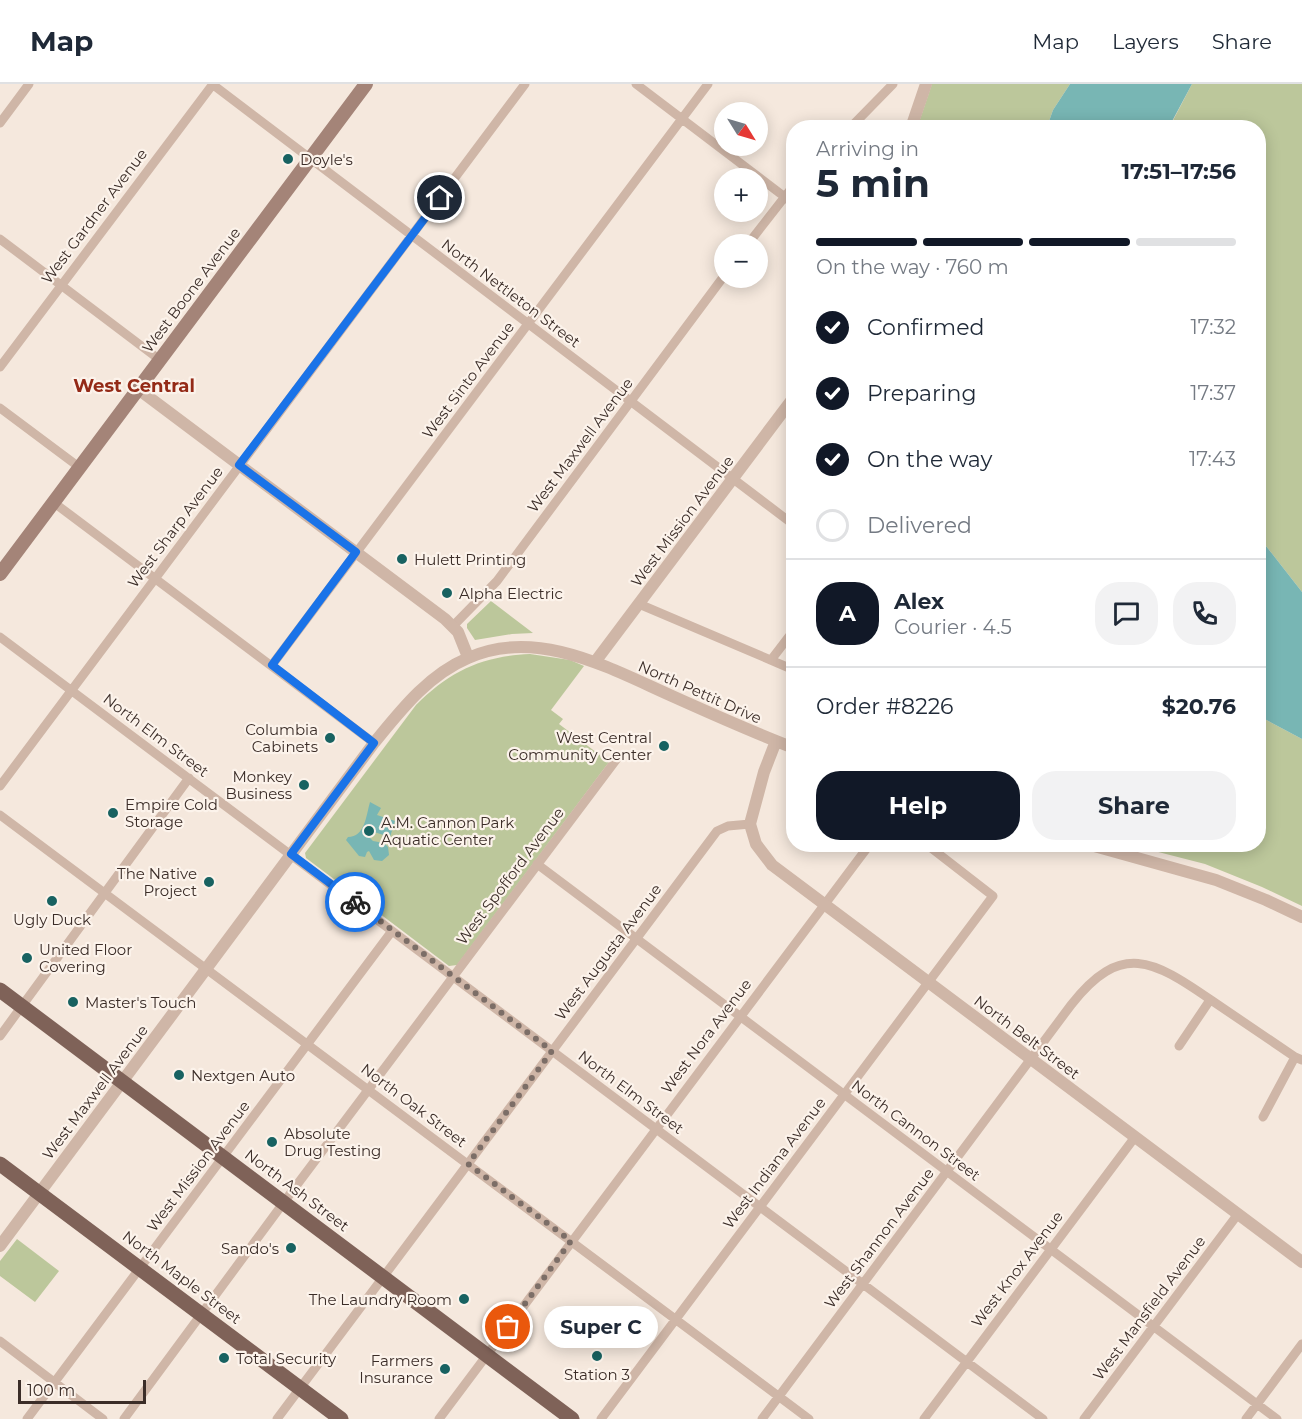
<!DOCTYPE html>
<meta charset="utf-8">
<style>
:root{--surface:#fff;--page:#f2f2f3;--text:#1f2937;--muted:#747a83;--line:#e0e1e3;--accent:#111827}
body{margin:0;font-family:Montserrat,sans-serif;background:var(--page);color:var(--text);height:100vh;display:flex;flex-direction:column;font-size:22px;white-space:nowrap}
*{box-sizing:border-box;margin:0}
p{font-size:20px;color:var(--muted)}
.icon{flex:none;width:33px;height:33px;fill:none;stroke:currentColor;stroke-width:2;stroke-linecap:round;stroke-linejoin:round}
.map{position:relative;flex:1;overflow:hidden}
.sheet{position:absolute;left:786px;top:36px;width:480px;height:732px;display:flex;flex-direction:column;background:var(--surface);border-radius:24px;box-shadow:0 3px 15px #0003}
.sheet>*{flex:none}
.needle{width:39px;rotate:127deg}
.fabs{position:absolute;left:714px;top:18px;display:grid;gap:12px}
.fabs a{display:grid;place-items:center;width:54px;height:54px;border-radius:50%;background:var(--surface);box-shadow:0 3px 15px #0003;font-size:30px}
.scale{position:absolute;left:18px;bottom:15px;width:128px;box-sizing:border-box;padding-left:6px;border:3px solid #3b2d28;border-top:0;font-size:16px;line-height:21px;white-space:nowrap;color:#3b2d28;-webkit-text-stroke:4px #fcf3eb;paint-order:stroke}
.pin{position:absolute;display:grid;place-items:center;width:51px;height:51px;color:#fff;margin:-26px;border:3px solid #fff;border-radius:50%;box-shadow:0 2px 6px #0007}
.courier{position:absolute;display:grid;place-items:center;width:60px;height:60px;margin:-30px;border:4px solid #1a73e8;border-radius:50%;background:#fff;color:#222;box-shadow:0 2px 8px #0007}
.bubble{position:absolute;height:42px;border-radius:21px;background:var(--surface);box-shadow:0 3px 15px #0003;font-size:20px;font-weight:700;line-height:42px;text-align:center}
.headline em{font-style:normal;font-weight:700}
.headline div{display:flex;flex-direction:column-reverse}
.headline{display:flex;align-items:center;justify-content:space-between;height:102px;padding:0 30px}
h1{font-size:39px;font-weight:700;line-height:45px}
.bar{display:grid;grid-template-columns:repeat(4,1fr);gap:9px 6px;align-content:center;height:72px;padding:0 30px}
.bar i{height:8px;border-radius:4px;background:var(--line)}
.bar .active{background:var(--accent)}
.bar p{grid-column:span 4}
.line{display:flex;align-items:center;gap:15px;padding:0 30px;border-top:2px solid var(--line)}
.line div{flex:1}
.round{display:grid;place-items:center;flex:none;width:63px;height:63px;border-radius:24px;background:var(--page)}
ol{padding:0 30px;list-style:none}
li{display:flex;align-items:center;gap:18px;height:66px}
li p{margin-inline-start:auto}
li .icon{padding:6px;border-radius:50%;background:var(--accent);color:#fff;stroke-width:4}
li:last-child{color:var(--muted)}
li i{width:33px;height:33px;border:3px solid var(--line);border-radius:50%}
.button{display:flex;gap:12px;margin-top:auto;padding:12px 30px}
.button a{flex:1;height:69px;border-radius:24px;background:var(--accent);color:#fff;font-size:24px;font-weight:700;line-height:69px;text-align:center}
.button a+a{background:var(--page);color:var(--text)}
header{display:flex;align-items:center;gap:36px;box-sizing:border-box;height:84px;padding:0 30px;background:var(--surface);border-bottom:2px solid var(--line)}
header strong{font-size:28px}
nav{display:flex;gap:33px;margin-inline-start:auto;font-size:21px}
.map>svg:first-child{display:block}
.green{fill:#bcc79b}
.water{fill:#78b6b4}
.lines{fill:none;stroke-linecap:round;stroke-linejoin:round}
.minor{stroke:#cfb6a7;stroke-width:9}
.tertiary{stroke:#cfb6a7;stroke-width:12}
.secondary{stroke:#a48478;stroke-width:14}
.primary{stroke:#7f6258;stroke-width:15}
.done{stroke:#7c6e67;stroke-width:6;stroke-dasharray:0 10.8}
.route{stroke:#1a73e8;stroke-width:8}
.poi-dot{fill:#186261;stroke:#fcf3eb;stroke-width:2}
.labels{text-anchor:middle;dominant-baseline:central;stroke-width:4.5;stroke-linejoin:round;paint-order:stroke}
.poi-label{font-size:15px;fill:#3b2d28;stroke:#fcf3eb;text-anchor:start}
.street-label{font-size:15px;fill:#3b2d28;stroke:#fcf3eb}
.quarter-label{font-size:18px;font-weight:bold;fill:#942a17;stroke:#fcf3eb}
</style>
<header>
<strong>Map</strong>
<nav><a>Map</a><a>Layers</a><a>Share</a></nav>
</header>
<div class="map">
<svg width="1302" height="1335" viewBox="0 0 1302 1335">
<rect width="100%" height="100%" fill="#f5e8dd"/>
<path class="green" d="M932,0h138l-17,26 -6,17 -130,1z
M1192,0h110v508l-43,-55 -1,-409h-89z
M491,517l42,32 -21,1 -37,6 -8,-12v-4z
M530,570l40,6 14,6 -33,44 12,9 -4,5 50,38 -152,203 -8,1 -143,-108 -1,-5 111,-148c34,-34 66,-49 114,-51z
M1259,632l43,23v167l-40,-19 -57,-23 -74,-19 127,-1z
M17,1155l42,32 -24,31 -35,-26v-15z"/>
<path class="water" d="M1070,0h122l-23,43h-122l6,-17z
M1259,453l43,55v147l-43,-23z
M370,718l11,6 -4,7 18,6 -5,16 -19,-6 -1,7 3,3 11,2 4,4 1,8 -7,6 -8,-1 -5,-9 -2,1 -2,5 -6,-1 -13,-16 2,-3c17,0 18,-21 22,-35z"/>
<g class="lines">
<path class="minor" d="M212,0l582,441
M636,0l158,120
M0,39l29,-39
M850,44l43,-44
M0,155l160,121
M748,160l46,-59
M0,283l213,-283
M0,324l79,59
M53,418l321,241
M639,520l155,66
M453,542l44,-45 227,-305
M0,553l1043,782
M771,576l23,-30
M272,581l436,-581
M0,702l525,-702
M0,731l809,604
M537,780l740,555
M0,952l189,-258
M1179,962l31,-46
M1263,1033l32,-60
M0,1257l103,78
M27,1335l365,-488
M124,1335l166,-225 329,-438
M277,1335l440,-588 11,-5 22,-2
M439,1335l431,-575
M601,1335l392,-523 -67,-52
M762,1335l309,-414c50,-64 82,-45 140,-5 28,19 56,38 84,57l7,3
M924,1335l211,-282
M1084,1335l154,-205
M1246,1335l56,-75"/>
<path class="tertiary" d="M911,44l15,-44
M138,305l307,230 13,13 10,25
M595,578l199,-265
M776,657l-12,31 -14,52 6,20 16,21 530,397
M1087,760l129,36 50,20 36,17
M0,1162l374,-503c27,-33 54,-68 94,-85 69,-31 141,10 204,38 40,18 80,36 122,52"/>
<path class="secondary" d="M0,490l366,-490"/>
<path class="primary" d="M0,906l572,429
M0,1080l341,255"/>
</g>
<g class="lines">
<path class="done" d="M355,818l197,149 -84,113 103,77 -63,86"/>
<path class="route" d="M355,818l-64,-48 83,-111 -102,-78 84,-113 -117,-87 201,-267"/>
</g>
<g class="poi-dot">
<circle cx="288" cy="75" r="6"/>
<circle cx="402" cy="475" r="6"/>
<circle cx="447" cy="509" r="6"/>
<circle cx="330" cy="654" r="6"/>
<circle cx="664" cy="662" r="6"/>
<circle cx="304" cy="701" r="6"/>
<circle cx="113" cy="729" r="6"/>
<circle cx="369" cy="747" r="6"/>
<circle cx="209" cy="798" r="6"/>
<circle cx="52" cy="817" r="6"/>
<circle cx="27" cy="874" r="6"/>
<circle cx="73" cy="918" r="6"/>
<circle cx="179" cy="991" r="6"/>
<circle cx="272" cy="1058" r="6"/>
<circle cx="291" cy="1164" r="6"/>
<circle cx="464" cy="1215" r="6"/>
<circle cx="597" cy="1272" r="6"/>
<circle cx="224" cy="1274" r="6"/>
<circle cx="445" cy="1285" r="6"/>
</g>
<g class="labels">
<g class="poi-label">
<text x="300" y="75">Doyle's</text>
<text x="414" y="475">Hulett Printing</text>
<text x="459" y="509">Alpha Electric</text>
<text x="318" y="645" text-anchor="end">Columbia<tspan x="318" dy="17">Cabinets</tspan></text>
<text x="652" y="653" text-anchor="end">West Central<tspan x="652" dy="17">Community Center</tspan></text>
<text x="292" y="692" text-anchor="end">Monkey<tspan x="292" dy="17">Business</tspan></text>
<text x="125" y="720">Empire Cold<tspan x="125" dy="17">Storage</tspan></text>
<text x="381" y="738">A.M. Cannon Park<tspan x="381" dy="17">Aquatic Center</tspan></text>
<text x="197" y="789" text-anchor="end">The Native<tspan x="197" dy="17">Project</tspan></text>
<text x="52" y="835" text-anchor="middle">Ugly Duck</text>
<text x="39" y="865">United Floor<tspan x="39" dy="17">Covering</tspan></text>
<text x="85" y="918">Master's Touch</text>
<text x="191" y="991">Nextgen Auto</text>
<text x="284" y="1049">Absolute<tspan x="284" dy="17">Drug Testing</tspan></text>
<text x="279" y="1164" text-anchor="end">Sando's</text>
<text x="452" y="1215" text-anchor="end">The Laundry Room</text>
<text x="236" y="1274">Total Security</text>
<text x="433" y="1276" text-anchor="end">Farmers<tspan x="433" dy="17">Insurance</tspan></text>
<text x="597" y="1290" text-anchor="middle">Station 3</text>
</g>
<g class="street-label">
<text transform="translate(94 132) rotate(-53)">West Gardner Avenue</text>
<text transform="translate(191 206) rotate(-53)">West Boone Avenue</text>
<text transform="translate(511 209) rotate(37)">North Nettleton Street</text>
<text transform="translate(468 296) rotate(-53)">West Sinto Avenue</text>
<text transform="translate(580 361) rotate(-53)">West Maxwell Avenue</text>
<text transform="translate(682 437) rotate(-53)">West Mission Avenue</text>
<text transform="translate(175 443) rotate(-53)">West Sharp Avenue</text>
<text transform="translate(700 608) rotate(24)">North Pettit Drive</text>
<text transform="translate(156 651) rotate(37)">North Elm Street</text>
<text transform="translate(510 792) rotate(-53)">West Spofford Avenue</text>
<text transform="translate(608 868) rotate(-53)">West Augusta Avenue</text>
<text transform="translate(706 952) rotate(-53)">West Nora Avenue</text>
<text transform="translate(1027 953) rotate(37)">North Belt Street</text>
<text transform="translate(95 1008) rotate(-53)">West Maxwell Avenue</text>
<text transform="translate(631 1008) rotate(37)">North Elm Street</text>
<text transform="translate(414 1021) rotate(37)">North Oak Street</text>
<text transform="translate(916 1046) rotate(37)">North Cannon Street</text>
<text transform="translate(774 1079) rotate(-53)">West Indiana Avenue</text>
<text transform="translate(198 1082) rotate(-53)">West Mission Avenue</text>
<text transform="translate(297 1106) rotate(37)">North Ash Street</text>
<text transform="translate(879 1154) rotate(-53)">West Shannon Avenue</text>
<text transform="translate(1017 1185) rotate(-53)">West Knox Avenue</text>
<text transform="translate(182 1193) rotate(37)">North Maple Street</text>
<text transform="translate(1149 1224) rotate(-53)">West Mansfield Avenue</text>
</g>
<g class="quarter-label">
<text x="134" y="302">West Central</text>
</g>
</g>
</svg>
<div class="fabs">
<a><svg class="needle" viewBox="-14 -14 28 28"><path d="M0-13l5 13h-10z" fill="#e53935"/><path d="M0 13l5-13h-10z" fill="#747a83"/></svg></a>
<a>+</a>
<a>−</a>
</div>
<div class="scale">100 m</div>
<div class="pin" style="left:508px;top:1243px;background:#ea580c"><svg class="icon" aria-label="bag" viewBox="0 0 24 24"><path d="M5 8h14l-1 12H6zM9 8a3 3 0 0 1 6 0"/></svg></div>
<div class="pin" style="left:440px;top:114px;background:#1f2937"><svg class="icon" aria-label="home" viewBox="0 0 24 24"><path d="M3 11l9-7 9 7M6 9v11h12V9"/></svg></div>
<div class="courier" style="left:355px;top:818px"><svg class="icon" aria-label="bike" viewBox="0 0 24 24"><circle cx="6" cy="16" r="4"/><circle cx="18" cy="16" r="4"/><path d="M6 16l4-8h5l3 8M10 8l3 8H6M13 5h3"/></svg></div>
<div class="bubble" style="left:544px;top:1222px;width:114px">Super C</div>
<section class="sheet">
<div class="headline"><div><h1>5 min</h1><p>Arriving in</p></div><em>17:51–17:56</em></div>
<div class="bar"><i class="active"></i><i class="active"></i><i class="active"></i><i></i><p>On the way · 760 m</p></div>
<ol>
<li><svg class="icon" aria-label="check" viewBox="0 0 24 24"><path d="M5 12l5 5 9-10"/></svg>Confirmed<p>17:32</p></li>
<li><svg class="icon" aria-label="check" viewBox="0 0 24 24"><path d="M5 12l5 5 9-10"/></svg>Preparing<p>17:37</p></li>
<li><svg class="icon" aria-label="check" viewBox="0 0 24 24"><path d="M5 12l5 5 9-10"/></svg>On the way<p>17:43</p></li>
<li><i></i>Delivered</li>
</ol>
<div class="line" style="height:108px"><b class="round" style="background:var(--accent);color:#fff">A</b><div><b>Alex</b><p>Courier · 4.5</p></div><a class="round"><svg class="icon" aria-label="chat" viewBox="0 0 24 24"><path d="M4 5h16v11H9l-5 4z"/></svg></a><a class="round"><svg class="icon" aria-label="phone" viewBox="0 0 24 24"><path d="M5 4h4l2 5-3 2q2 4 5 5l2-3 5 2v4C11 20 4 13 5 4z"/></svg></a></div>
<div class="line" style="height:78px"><div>Order #8226</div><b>$20.76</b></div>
<div class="button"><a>Help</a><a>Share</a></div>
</section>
</div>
